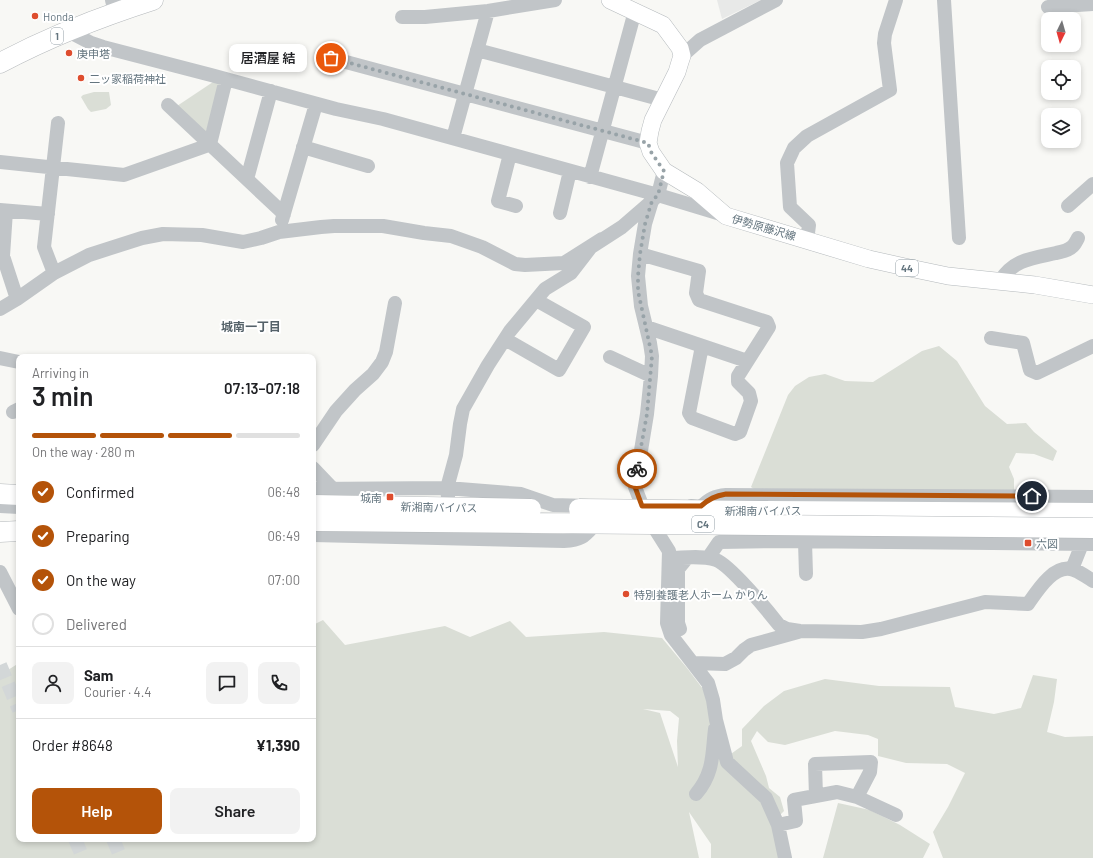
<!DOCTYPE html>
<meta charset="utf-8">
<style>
:root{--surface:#fff;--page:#f2f2f2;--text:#202124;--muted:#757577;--line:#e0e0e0;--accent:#b45309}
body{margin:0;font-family:Barlow,"Noto Sans JP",sans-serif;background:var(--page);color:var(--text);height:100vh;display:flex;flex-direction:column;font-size:15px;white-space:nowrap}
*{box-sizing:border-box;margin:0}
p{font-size:13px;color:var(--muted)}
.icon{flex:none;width:22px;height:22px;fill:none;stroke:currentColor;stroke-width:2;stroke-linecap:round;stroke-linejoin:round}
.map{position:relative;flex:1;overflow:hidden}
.drawer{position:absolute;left:16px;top:354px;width:300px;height:488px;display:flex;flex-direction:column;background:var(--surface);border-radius:8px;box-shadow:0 2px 6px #0003}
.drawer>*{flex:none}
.needle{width:26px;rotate:185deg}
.buttons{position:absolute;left:1041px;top:12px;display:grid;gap:8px}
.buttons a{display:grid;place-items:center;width:40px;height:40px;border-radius:8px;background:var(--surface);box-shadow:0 2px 6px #0003;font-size:20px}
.pin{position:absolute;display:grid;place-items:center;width:34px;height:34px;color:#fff;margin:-17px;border:2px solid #fff;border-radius:50%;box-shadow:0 1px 4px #0007}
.courier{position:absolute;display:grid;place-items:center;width:40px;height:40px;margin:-20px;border:3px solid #b45309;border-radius:50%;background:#fff;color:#222;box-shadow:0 1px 5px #0007}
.bubble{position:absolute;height:28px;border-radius:8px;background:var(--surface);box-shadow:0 2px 6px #0003;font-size:13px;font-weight:600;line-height:28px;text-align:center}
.overview em{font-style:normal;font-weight:600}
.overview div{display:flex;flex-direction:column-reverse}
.overview{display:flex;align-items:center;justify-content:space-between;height:68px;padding:0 16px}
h1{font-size:26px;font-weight:600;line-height:30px}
.bar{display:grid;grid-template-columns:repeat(4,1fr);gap:6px 4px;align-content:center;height:48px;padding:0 16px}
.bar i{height:5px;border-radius:3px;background:var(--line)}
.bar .active{background:var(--accent)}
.bar p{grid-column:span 4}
.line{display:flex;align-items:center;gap:10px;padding:0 16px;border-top:1px solid var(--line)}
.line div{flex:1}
.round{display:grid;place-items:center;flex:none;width:42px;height:42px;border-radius:8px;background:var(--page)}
ol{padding:0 16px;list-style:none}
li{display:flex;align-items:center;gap:12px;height:44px}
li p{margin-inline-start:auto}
li .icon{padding:4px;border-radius:50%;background:var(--accent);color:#fff;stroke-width:4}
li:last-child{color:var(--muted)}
li i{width:22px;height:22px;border:2px solid var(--line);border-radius:50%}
.button{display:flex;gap:8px;margin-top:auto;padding:8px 16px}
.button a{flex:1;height:46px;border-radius:8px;background:var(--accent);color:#fff;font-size:16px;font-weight:600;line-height:46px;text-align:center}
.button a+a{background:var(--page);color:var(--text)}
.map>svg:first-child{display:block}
.built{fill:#e8e9e8}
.green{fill:#daded6;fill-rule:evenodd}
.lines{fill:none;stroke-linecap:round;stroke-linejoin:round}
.minor-tunnel{stroke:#d3d7d8;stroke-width:14;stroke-dasharray:14 7;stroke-linecap:butt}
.major-casing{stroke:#b4b9bc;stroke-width:18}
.highway-casing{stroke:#b4b8bb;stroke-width:21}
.minor{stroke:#c1c5c8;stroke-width:14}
.major{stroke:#fff;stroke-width:17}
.highway{stroke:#fff;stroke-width:20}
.highway-bridge-casing{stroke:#b4b8bb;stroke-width:21;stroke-linecap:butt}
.highway-bridge{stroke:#fff;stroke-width:20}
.done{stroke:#98a3a8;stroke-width:4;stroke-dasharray:0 7.2}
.route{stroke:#b45309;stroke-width:5}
.poi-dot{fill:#de4d2e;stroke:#fff;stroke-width:1.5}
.labels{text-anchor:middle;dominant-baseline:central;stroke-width:4;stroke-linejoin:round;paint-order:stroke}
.shield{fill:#fff;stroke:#929ea5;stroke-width:1}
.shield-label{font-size:10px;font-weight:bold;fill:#64757f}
.poi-label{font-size:11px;fill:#64757f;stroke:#fff;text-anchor:start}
.street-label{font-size:11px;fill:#64757f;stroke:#fff}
.neighbourhood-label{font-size:12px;font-weight:bold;fill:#55626a;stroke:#fff}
</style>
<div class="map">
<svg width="1093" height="858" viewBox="0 0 1093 858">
<rect width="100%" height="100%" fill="#f8f8f5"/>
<path class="built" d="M717,0h44l-39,19z"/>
<path class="green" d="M213,82l7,2 -14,48 -29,-26z
M94,92h15l2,13 -5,4 -15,3 -3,-3 -7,-12 2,-2z
M939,346l18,15 28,45 22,18 19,-1 8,9 23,19 -4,10 -19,-7 -18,-1 -7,14 5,12v13l-257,-1 -6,-4 37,-92 7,-9 14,-9 16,-3 20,7 28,1 49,-31z
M323,620l22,25 100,-19 25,11 40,-16 16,16 78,-5 58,6 25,30 19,25 15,68 21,-15v-17l22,-23 20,-15 41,-12 54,7 71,1 5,20 39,7 27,-6 12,-33 24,4 -3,23 -7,30 18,5 28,-1v122h-150l-10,-26 15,-25 17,-34 -18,-9 -41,-1 -28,-7v-17l-10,-4 -33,-4 -50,14 -17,-3 -11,-11 -6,10 15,35 3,12 11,9 4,14 -12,12 8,35h-69v-14l-22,-32 10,46h-699v-183l19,-12v176h294v-214zM643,709l27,2 9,7 -2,23 1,26 -18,-54z
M838,803l32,7 30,15 30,19 -7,14h-100z"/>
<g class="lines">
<path class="minor-tunnel" d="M0,665l19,45
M75,839l8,19
M113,839l8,19"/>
<g class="major-casing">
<path id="major" d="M610,0l53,25 17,23 2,8 -2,6 -3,10 -24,48 -3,11 -2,12 3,9 13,19 33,20 29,25 143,43 36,8 43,9 87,9 58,10"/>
</g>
<g class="highway-casing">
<path id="highway" d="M0,63c49,-26 100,-46 153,-63
M0,494l19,1
M768,511l325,2
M0,532l19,-1"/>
</g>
<path class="minor" d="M112,0l3,12
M944,0l15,238
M1048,7l45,-3
M402,17h23l63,-6 67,-11
M68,31l23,12 12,4 108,28 125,34 47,10 275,76 66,20
M477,50l186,50
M682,56l18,-16 76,-40
M331,58l317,85
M168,105l116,109
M453,138l35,-127
M303,147l65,19
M510,154l-12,47 18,5
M0,162l124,13 82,-29 4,-2 16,-65
M590,177l45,-166
M247,179l24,-88
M652,201l-7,23 -5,30 -2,22 3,30 9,37 2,13 -1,20 -4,38 -12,73 10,26 24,38 -2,72 4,12 37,48 5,17 3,20 11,42 39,36 12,27 7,33
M1068,206l25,-22
M0,210l48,4
M6,211l-3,45 14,43
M560,213l10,-42
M282,220l34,-116
M807,240l2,-15 -19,-18 -3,-44 7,-15 13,-12 83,-46 -6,-47 1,-9 11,-34
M640,254l59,17 -3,22 3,7 68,22 2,5 -31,49v6l11,11 2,8 -11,31 -5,2 -43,-16 -3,-5 13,-67
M54,273l-10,-26 14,-124
M1000,281c14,-22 33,-23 56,-28 6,-1 13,-3 17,-7 2,-2 4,-6 5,-8
M0,309l17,-10 37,-26 35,-18 53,-17 21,-4 39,1 41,7 18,-4 18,-6 42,-5 13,-1h49l41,7 27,3 31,11 33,17 10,1 39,-2 38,-24
M646,327l101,34
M991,338l32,5 7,27 7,3 56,-27
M505,339l54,31 25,-43 -48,-27
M610,357l41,19
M0,358l19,4
M13,412l6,-3
M313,445l23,-34 19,-21 18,-16 9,-12 4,-10 9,-49
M313,468l20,21
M313,489l134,-1 74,6 32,11 36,1
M448,497l-1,-9 9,-33 4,-31 3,-15 25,-44 22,-34 35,-42 26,-16 20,-26 31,-20 30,-26 6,-6 6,-24
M0,506l19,1
M691,506l10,1c8,-8 14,-11 25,-12l367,2
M760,524l25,17 308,3
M313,535l251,6c20,-1 21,-6 34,-20
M805,542l1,32
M669,558c15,0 33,-3 47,2 14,5 52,51 63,65l8,4 13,2 62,1 19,-3 104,-27 43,2c9,-13 27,-42 46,-34 6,2 13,7 19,11
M708,558l11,-16 66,-1
M1072,569l10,-25
M0,572l19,37
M680,629l-2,-6v-54l9,-11
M694,663l31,1 11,-6 8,-8 7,-5 47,-13
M696,794c18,-21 16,-40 19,-65
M816,796l-1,-32 56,-2 -1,10 -13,25
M778,825l18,-4 -2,-21 43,-8 20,5 39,18"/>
<use href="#major" class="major"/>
<use href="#highway" class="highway"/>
<g class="highway-bridge-casing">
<path id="highway-bridge" d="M313,505l218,4
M579,509l189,2
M313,521l780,7"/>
</g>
<use href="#highway-bridge" class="highway-bridge"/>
</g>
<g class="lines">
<path class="done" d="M331,58l317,85 3,9 13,19 -6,24 -6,6 -7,23 -5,30 -2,22v15l14,65 -5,58 -10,55"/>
<path class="route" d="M637,469l-2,18 7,19h59c8,-7 14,-10 25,-12l306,2"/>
</g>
<g class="poi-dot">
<circle cx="35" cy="16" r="4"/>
<circle cx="69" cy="53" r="4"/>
<circle cx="81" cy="78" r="4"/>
<rect x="386" y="493" width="8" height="8" rx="2"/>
<rect x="1024" y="539" width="8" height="8" rx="2"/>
<circle cx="626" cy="594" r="4"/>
</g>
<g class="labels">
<g class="shield">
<rect x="51" y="28" width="12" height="16" rx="3"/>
<rect x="896" y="260" width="22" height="16" rx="3"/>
<rect x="692" y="516" width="22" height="16" rx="3"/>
</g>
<g class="shield-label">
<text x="57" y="36">1</text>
<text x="907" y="268">44</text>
<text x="703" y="524">C4</text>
</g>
<g class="poi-label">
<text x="43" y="16">Honda</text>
<text x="77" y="53">庚申塔</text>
<text x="89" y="78">二ッ家稲荷神社</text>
<text x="382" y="497" text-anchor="end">城南</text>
<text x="1036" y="543">六図</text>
<text x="634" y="594">特別養護老人ホーム かりん</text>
</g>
<g class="street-label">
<text transform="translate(764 227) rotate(16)">伊勢原藤沢線</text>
<text transform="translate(439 507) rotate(1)">新湘南バイパス</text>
<text x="763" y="510">新湘南バイパス</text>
</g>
<g class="neighbourhood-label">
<text x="251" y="326">城南一丁目</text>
</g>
</g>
</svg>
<div class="buttons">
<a><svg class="needle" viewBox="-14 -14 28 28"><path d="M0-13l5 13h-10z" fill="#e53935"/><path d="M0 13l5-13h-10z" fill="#757577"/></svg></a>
<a><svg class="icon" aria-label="locate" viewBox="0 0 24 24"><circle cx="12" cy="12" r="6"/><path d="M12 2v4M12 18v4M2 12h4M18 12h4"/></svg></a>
<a><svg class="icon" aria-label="layers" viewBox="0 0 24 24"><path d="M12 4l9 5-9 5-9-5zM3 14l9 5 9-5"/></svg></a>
</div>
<div class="pin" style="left:331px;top:58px;background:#ea580c"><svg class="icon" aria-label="bag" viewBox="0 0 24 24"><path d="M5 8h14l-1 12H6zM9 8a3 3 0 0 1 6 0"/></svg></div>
<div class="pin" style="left:1032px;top:496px;background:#1f2937"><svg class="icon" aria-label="home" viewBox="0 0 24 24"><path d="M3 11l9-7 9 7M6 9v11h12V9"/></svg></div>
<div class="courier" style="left:637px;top:469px"><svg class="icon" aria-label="bike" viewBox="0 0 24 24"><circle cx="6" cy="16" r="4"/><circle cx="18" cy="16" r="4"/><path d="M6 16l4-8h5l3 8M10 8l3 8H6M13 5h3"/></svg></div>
<div class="bubble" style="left:229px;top:44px;width:78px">居酒屋 結</div>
<section class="drawer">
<div class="overview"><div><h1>3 min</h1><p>Arriving in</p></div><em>07:13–07:18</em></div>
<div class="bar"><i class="active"></i><i class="active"></i><i class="active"></i><i></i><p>On the way · 280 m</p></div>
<ol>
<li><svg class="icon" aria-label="check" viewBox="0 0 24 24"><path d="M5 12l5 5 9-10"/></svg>Confirmed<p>06:48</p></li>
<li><svg class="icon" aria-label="check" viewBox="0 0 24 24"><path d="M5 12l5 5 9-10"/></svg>Preparing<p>06:49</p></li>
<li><svg class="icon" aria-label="check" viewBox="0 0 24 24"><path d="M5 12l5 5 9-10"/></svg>On the way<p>07:00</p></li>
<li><i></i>Delivered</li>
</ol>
<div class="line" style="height:72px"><a class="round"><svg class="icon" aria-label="person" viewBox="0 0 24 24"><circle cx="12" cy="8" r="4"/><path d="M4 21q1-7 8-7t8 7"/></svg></a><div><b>Sam</b><p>Courier · 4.4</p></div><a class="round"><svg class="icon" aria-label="chat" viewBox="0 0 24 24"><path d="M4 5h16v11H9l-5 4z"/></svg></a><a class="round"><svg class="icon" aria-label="phone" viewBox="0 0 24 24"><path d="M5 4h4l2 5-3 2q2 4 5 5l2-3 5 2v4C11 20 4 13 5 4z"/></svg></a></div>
<div class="line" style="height:52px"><div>Order #8648</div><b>¥1,390</b></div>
<div class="button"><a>Help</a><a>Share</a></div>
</section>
</div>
